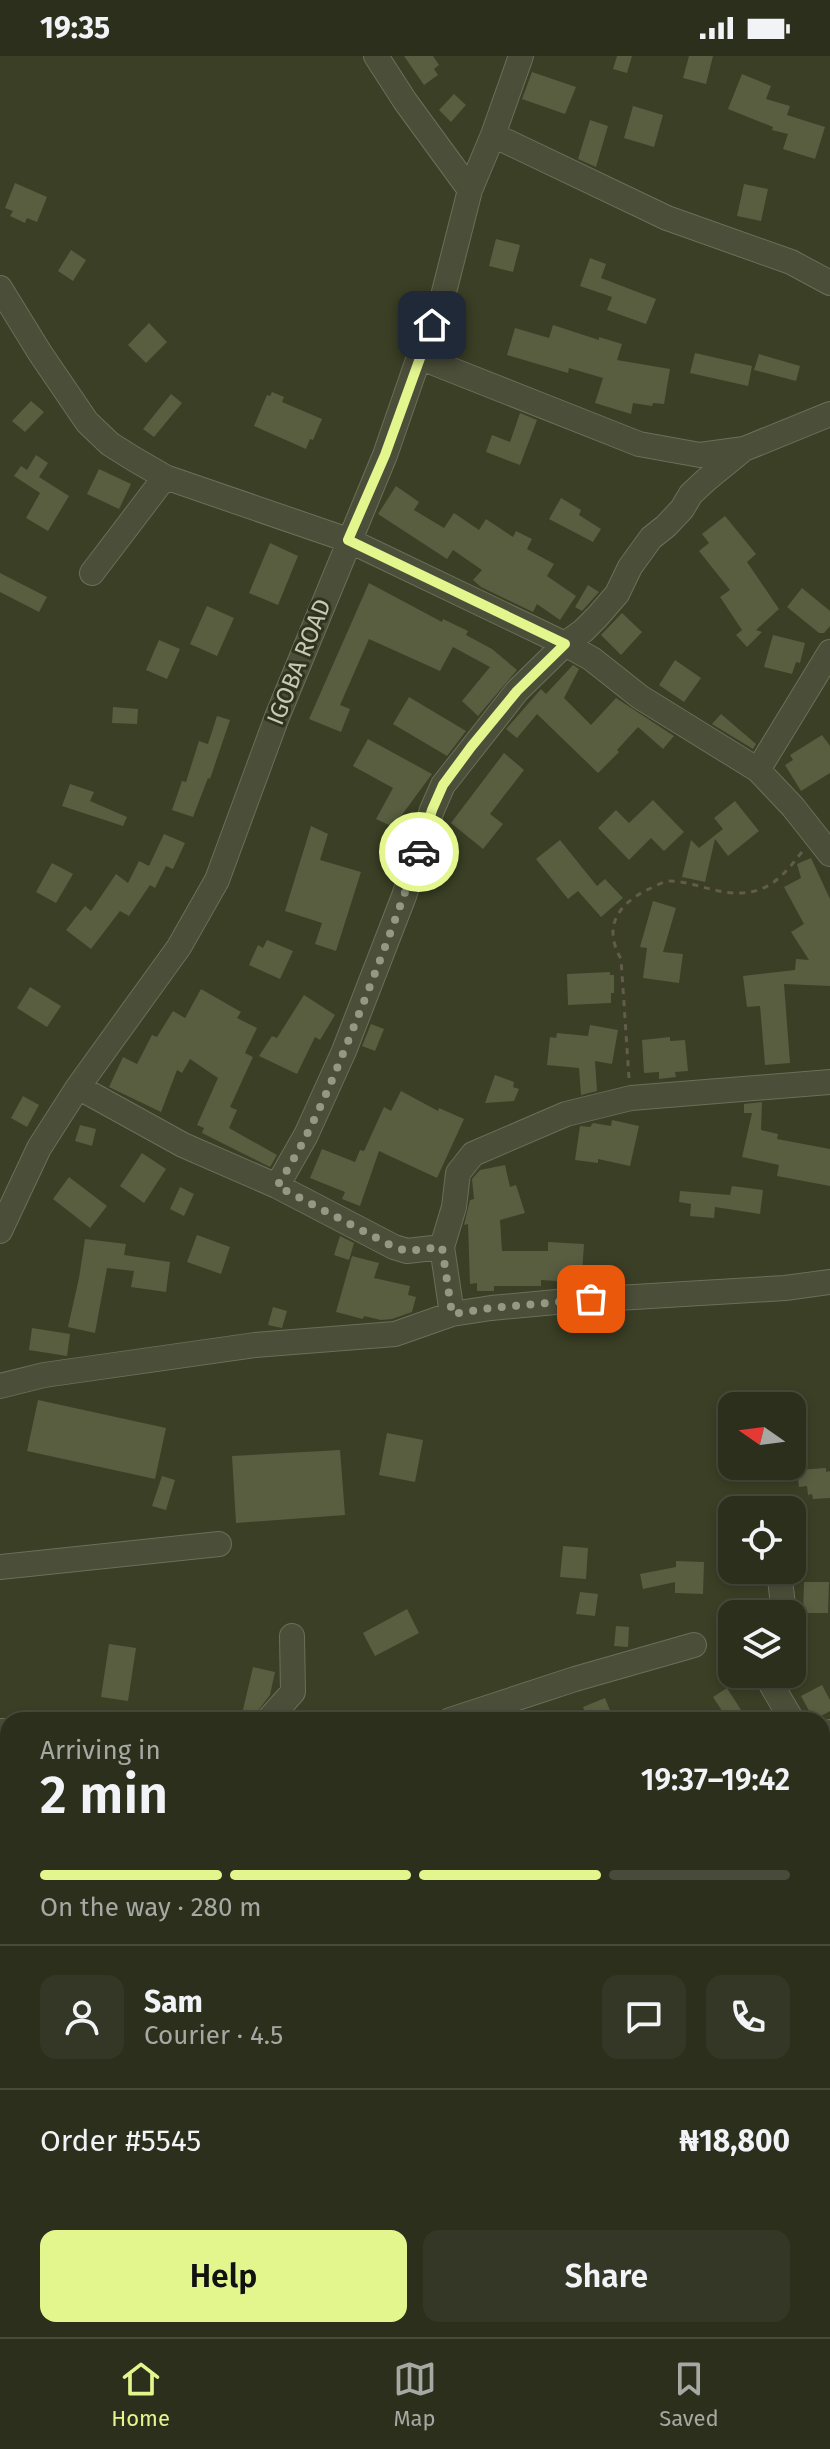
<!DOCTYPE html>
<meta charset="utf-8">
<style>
:root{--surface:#2c2f1c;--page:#343725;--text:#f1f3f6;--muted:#a6a9a3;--line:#484a3b;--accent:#e3f68e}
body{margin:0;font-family:"Fira Sans",sans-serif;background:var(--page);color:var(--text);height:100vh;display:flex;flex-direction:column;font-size:30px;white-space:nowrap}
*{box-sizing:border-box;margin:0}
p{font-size:26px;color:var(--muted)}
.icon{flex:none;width:44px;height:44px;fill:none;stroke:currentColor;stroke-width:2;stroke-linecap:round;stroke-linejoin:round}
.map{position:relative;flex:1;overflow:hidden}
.drawer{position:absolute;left:0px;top:1656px;width:830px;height:626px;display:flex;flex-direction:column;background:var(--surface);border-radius:24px 24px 0 0;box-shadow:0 4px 12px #0003,0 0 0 2px var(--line)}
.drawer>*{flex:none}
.needle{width:52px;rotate:284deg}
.controls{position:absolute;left:718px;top:1336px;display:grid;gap:16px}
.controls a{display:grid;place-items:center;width:88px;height:88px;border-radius:16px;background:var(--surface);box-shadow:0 4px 12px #0003,0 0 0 2px var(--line);font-size:40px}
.pin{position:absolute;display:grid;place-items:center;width:68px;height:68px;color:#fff;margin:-34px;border-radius:16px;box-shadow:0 4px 12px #0006}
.courier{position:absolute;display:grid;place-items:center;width:80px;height:80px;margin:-40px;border:6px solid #e3f68e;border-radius:50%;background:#fff;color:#222;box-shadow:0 2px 10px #0007}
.overview em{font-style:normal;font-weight:600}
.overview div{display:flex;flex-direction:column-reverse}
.overview{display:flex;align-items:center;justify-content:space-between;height:136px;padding:0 40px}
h1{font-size:52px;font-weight:600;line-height:60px}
.bar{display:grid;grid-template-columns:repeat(4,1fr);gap:12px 8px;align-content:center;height:96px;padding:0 40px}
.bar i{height:10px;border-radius:6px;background:var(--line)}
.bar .on{background:var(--accent)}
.bar p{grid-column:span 4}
.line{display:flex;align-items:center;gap:20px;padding:0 40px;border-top:2px solid var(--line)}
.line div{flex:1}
.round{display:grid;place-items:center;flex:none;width:84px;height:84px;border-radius:16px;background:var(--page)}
.primary-button{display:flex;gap:16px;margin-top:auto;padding:16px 40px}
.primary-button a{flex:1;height:92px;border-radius:16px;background:var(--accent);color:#111;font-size:32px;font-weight:600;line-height:92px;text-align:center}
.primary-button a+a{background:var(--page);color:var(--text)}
.status{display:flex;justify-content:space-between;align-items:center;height:56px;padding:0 40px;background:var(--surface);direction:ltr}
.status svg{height:22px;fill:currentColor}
.tab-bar{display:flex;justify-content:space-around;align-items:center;height:112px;border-top:2px solid var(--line);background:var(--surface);font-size:22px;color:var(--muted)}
.tab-bar a{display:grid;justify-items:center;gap:4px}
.tab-bar .on{color:var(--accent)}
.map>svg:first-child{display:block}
.building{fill:#595e41}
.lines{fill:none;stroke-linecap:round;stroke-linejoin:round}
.minor-casing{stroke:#6b6f5a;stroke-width:26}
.path{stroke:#635b4c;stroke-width:3;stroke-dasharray:6 6;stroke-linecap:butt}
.minor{stroke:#4b4f39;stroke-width:24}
.done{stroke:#959983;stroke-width:8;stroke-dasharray:0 14.4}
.route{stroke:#e3f68e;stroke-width:10}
.labels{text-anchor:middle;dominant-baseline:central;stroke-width:6;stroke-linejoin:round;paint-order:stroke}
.street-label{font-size:24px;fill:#c6c9b6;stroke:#30341e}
</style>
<div class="status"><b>19:35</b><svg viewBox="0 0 49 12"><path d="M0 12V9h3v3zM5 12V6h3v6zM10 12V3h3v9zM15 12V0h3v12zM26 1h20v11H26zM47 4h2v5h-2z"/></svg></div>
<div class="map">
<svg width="830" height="2281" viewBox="0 0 830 2281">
<rect width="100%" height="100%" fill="#3b3f25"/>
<path class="building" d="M404,0h29l6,9 -5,4 4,6 -14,10z
M617,0h15l-5,17 -14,-4z
M689,0h24l-7,28 -23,-6z
M532,16l44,15 -11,27 -43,-15z
M742,18l29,12 -5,13 24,7 -3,9 38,12 -10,32 -32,-10 5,-15 -16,-4 1,-3 -45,-18z
M454,38l12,11 -15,17 -12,-12z
M633,50l30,9 -9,32 -30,-9z
M590,64l18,6 -12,41 -18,-8z
M15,127l32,14 -10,25 -10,-4 -2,5 -15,-7 3,-5 -8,-3z
M744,128l24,5 -7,32 -24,-5z
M496,183l24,6 -7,27 -24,-6z
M71,194l15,10 -13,21 -15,-10z
M590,202l16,6 -5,14 55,21 -10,25 -39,-14 5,-13 -32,-11z
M149,267l18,19 -21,21 -18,-18z
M553,269l46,15v-3l23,7 -5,16 53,9 -6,35 -11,-1 -1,3 -19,-3 -2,11 -36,-11 8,-25 -34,-10 -1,5 -61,-18 8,-27 34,10z
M695,297l57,13 -4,20 -58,-13z
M759,298l41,12 -4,15 -42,-11z
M272,336l12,5 -2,5 40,17 -9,21 -3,-1 -4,10 -52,-23 13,-31 3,1z
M171,338l11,9 -28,34 -11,-8z
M31,345l13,11 -19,20 -13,-11z
M520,357l17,7 -17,45 -34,-13 6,-17 18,7z
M36,399l12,8 -9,14 30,19 -21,35 -22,-13 14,-25 -26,-17 7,-10 6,4z
M99,413l32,15 -12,25 -32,-15z
M396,430l23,16 -5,8 30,18 10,-15 25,17 7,-11 27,18 3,-6 16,8 -5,10 27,15 -7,12 29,20 -16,24 -23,-16 -4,8 -52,-25 -8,-7 9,-10 -29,-20 -6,9 -69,-45z
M561,442l20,12 -2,5 22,14 -8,13 -44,-23z
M725,460l31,38 -9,8 32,47 -23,21 6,2 -15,15 -11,-12 6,-5 -22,-33 10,-7 -31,-39 10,-8 -7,-9z
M270,487l28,13 -20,49 -29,-12z
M0,517l47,24 -8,15 -39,-20z
M369,527l73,39 1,-3 25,12 -2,4 26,14 25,21 -39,46 -16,-15 28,-34 -37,-20 -13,24 -71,-32 -29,66 10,4 -9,23 -32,-13z
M588,529l11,7 -17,19 -7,-4z
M802,532l28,23v15l-6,7h-5l-32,-26z
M207,550l27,12 -17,38 -27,-12z
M622,557l20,19 -21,23 -20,-20z
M773,579l32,8 -5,20 -4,-1 -4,12 -28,-7z
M159,584l21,9 -13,30 -21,-9z
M675,604l26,18 -17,24 -25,-17z
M573,609l6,4 -15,29 27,27 25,-27 58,38 -11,13 -25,-22 -21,23 2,2 -21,21 -61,-59 -20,24 -11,-9 35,-40 5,5z
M409,641l57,34 -19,25 -54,-32z
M113,651l25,2 -1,15 -25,-1z
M721,658l35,30 -3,5 -41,-25z
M217,660l13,4 -20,59 -2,-1 -15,39 -21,-7 10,-29 4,1 13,-41 9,3z
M822,679l8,11v27l-29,18 -16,-26 8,-5 -3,-5z
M368,683l64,35 -39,53 -17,-8 17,-31 -40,-22z
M504,697l20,17 -34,44 13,10 -20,25 -32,-26z
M70,728l24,8 -4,9 37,16 -4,9 -61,-20z
M653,744l31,32 -20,19 -13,-13 -22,22 -31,-32 18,-18 13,13z
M735,745l24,30 -31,25 -13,-17 -10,43 -23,-5 9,-37 8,8 24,-19 -9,-11z
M311,770l17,8 -8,26 41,12 -25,79 -21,-7 7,-21 -37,-12z
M164,778l21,9 -12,26 -7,-3 -11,22 -5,-3 -21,31 -9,-5 -29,38 -25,-19 19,-24 6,5 25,-37 12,9 11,-22 10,5z
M560,784l37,46 8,-7 18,19 -22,19 -23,-26 -10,8 -32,-40z
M811,802l19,41v87l-46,-2 6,79 -25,2 -5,-59 -13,1 -4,-31 52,-6 1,-11 13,1 -18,-28 13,-8 -20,-37 17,-9 -4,-14z
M52,807l21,11 -17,29 -20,-11z
M653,845l23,7 -13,44 20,2 -4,29 -36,-5 4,-30 -7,-1z
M267,884l26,11 -13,28 -31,-14 9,-20 5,3z
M610,916v3h4v18h-3v10l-43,2 -1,-31z
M30,931l31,19 -14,21 -30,-19z
M201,933l40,23 -4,6 20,10 -12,25 8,4 -23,50 7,3 -8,18 48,27 -7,12 -68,-34 2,-5 -7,-3 21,-47 -28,-19 -8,14 -5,-3 -16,42 -52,-25 14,-30 14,7 15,-29 5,2 16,-26 12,7z
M304,939l31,20 -15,25 -5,-3 -18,37 -38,-18 13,-20 5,2z
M371,968l13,5 -9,22 -13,-5z
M590,969l28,5 -6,34 -17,-3 2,30 -16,4 -2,-27 -32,-3 3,-28 6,1 1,-5 31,3z
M670,981v4l15,-1 3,31 -13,1 1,5 -17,2v-7l-15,1 -2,-33z
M495,1019l19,7 -1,5 6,2 -5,12 -29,2z
M401,1035l37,20 1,-3 25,11 -27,59 -58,-27 -19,55 -18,-7 3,-7 -35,-14 12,-29 33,13 5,-12 4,1 20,-44 7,4z
M23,1040l16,9 -12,22 -16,-9z
M762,1046l-1,28 17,4 -1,5 53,10v37l-53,-10 2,-11 -37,-8 10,-44h-8v-9z
M612,1064l27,6 -9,40 -32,-7v4l-23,-3 5,-34 10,1 3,-4 18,3z
M80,1069l16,4 -4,17 -17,-5z
M142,1097l24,16 -22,34 -24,-17z
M505,1109l5,22 6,-2 9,28 -25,7 2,31h46v-9l36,2 -2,30h-9l-1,8 -31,-2v6h-47v5h-17v-8l-7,1 -2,-60 -4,1 6,-25 4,-1 -2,-20 8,-9z
M69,1121l38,29 -17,22 -37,-29z
M732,1130l31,4 -3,24 -45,-7 -1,11 -24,-2 1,-12 -12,-2 1,-11 50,4z
M180,1131l14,7 -10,22 -14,-7z
M197,1179l33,12 -9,27 -34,-12z
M340,1180l14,7 -5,17 -15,-5z
M85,1183l41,5 -2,11 46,7 -4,30 -35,-5 3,-16 -27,-3 -12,65 -27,-6 11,-49z
M352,1200l27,7 -5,15 36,8 -2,9 8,2 -4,15 -20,7 -11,1 -17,-4 -1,3 -27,-7z
M273,1251l14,4 -5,17 -14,-3z
M32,1272l38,6 -3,22 -38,-6z
M38,1344l128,28 -11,51 -128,-28z
M387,1377l36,7 -8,42 -36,-7z
M340,1394l5,65 -109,8 -4,-67z
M826,1412v4l4,-1v27l-17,1 -1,-5 -4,1 -1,-9 -8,1 -2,-17z
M162,1420l13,4 -9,30 -14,-4z
M563,1490l25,2 -2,31 -26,-2z
M676,1505l28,1 -1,32 -28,-1v-11l-32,7 -3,-15 36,-7z
M804,1526h25l-1,31h-25z
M580,1536l18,2 -3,22 -19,-2z
M407,1553l12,24 -44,23 -12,-23z
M616,1570l13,1 -1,20 -14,-1z
M109,1588l27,4 -8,53 -27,-4z
M253,1611l22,5 -5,23 -16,21 -12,-2z
M822,1629l8,15v11l-16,9 -13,-24z
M727,1632l16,25 -11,7h-4l-15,-23z
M605,1642l9,22h-26l-5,-13z"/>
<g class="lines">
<g class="minor-casing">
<path id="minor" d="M376,0l29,45 65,89
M493,79l174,83 124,44 39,21
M0,232l40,65 47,69 23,22 24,15 31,18 183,63 217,104 27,15 48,38 118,73 35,37 37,47
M419,301l220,87 61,11 44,-6 86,-35
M92,517l73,-96
M758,714l72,-118
M78,1031l105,58 94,41 117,61 13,4 35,-4 12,-40 4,-34 15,-19 93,-40 65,-16 199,-16
M277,1130l29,-51 38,-84 60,-155 28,-86 11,-25 74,-94 48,-47 18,-13 14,-14 20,-23 13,-27 21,-29 15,-12 16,-17 9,-15 15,-14 38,-31
M0,1175l39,-83 39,-61 101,-140 38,-67 60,-163 108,-262 34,-98 23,-57 28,-110 23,-55 28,-79
M442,1191l10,67
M0,1330l44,-11 211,-30 140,-11 57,-20 39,-6 76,-7 218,-13 45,-6
M0,1511l219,-23
M779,1514l5,44
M771,1618v10l21,36
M268,1664l25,-28 -1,-56
M450,1664l125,-41 119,-34
M0,1675h8
M822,1682l8,-6
M822,1812l8,12
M0,1886l8,1
M822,2014l8,-9
M0,2222l8,2
M185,2274l9,7
M576,2281l2,-7"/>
</g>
<path class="path" d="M629,1022l-8,-119c-18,-32 -4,-54 26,-69 7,-3 16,-9 23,-9 30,1 53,18 85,10 22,-6 34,-23 47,-39"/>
<use href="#minor" class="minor"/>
</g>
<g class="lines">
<path class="done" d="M419,796c-19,56 -40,112 -62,167 -23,57 -46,116 -80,167l117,61 13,4 35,-4 10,67 39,-6 100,-9"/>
<path class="route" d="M419,796l13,-42 11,-25 28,-38 46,-56 48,-47 -217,-104 37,-85 47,-130"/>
</g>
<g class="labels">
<g class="street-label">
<text transform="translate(299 606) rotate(-68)">IGOBA ROAD</text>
</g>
</g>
</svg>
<div class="controls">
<a><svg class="needle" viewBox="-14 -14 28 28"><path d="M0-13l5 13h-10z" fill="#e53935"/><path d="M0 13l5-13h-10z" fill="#a6a9a3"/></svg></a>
<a><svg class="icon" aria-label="locate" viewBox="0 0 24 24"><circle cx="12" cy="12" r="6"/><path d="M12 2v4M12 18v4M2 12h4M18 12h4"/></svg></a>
<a><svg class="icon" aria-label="layers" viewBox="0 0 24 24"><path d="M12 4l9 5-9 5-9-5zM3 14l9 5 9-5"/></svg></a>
</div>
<div class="pin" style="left:591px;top:1243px;background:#ea580c"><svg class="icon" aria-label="bag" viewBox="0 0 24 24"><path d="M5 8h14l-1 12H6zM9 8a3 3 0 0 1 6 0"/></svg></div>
<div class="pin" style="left:432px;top:269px;background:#1f2937"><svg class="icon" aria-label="home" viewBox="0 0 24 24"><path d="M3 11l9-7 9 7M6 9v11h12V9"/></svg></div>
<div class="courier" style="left:419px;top:796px"><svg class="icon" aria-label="car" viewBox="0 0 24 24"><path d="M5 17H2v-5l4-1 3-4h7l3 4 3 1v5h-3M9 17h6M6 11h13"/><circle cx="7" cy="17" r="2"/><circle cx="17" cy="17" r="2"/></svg></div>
<section class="drawer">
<div class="overview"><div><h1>2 min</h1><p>Arriving in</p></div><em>19:37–19:42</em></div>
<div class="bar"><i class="on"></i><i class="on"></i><i class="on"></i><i></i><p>On the way · 280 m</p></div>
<div class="line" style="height:144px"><a class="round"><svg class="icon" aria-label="person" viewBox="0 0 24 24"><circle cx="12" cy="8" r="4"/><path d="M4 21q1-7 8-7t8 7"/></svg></a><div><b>Sam</b><p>Courier · 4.5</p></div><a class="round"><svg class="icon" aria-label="chat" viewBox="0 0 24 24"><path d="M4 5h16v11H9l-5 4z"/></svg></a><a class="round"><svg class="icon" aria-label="phone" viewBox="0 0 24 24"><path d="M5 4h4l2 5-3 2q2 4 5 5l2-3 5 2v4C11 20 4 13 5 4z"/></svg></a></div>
<div class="line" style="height:104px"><div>Order #5545</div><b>₦18,800</b></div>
<div class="primary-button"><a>Help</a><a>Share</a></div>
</section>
</div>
<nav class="tab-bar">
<a class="on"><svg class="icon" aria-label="home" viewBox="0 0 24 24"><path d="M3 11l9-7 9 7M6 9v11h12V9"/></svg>Home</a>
<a><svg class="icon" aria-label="map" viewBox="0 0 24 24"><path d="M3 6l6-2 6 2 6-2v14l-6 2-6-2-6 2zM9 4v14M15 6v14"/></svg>Map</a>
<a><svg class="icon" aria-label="saved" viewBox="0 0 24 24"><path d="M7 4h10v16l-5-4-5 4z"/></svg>Saved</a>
</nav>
